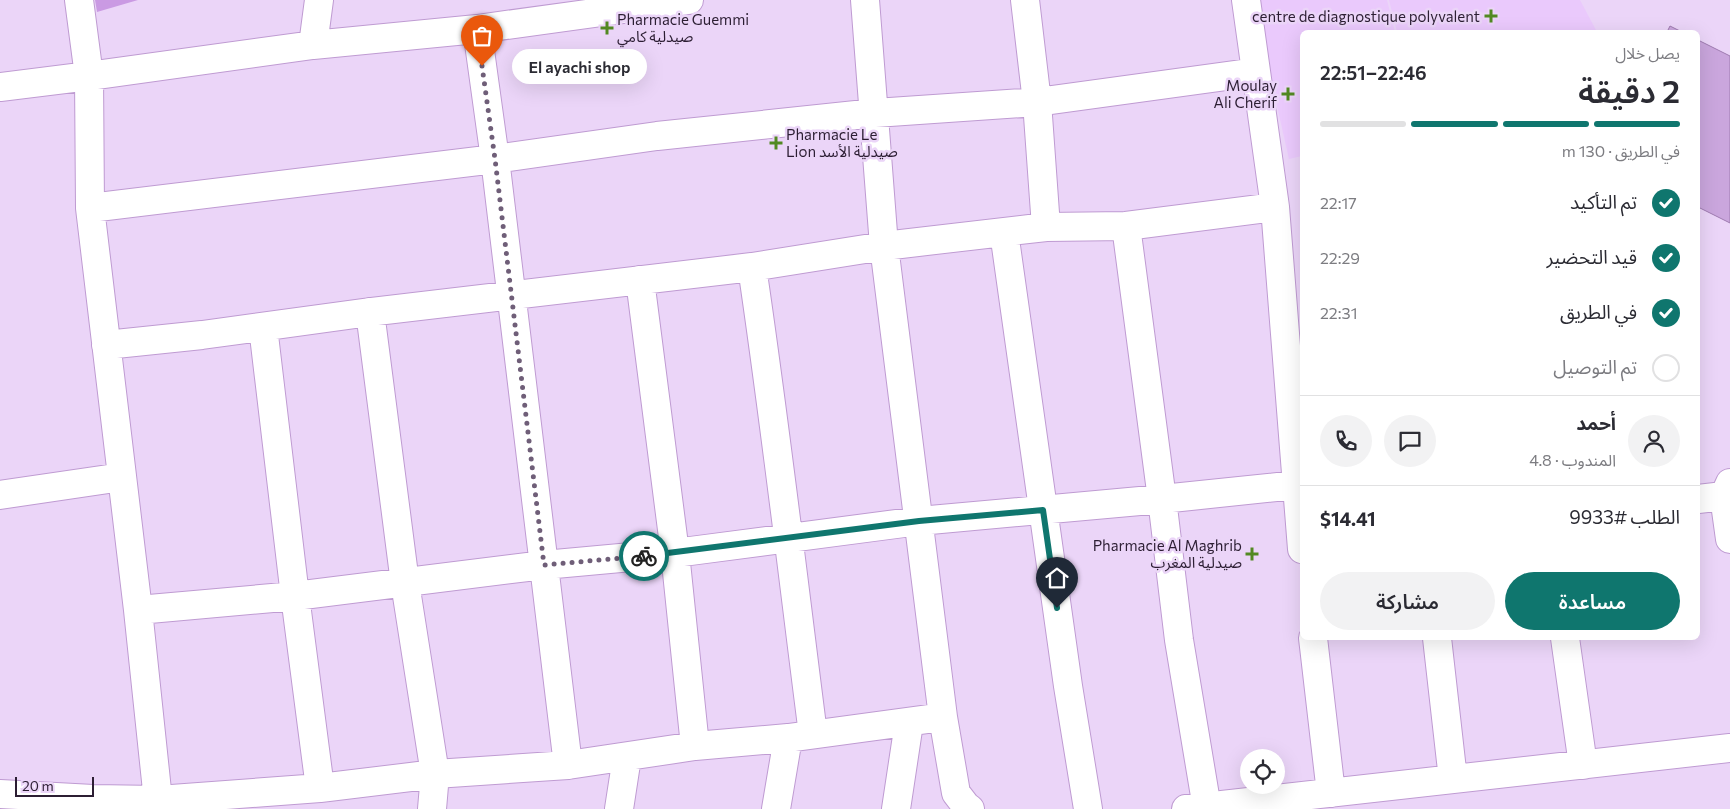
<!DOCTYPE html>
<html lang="ar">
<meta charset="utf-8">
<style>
:root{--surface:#fff;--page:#f2f2f3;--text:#2b2b33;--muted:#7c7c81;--line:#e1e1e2;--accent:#0f766e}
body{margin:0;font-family:Commissioner,"Noto Sans Arabic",sans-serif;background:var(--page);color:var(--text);direction:rtl;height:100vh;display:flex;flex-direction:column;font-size:19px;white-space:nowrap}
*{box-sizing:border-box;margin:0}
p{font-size:16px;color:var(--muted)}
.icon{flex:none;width:28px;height:28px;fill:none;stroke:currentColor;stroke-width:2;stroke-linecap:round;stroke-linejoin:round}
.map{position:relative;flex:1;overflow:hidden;direction:ltr}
.drawer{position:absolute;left:1300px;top:30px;width:400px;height:610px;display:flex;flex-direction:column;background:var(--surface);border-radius:8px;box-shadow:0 5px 20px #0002;direction:rtl}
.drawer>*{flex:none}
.controls{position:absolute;left:1240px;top:749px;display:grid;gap:10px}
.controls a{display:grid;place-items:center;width:45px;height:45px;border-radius:50%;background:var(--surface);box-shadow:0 5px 20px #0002;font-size:25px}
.scale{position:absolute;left:15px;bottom:12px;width:79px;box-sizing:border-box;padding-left:5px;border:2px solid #2c1e33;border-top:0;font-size:14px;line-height:18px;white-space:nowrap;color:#2c1e33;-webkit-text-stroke:4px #ebd5f8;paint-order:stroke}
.pin{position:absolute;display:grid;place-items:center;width:42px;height:42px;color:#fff;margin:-51px -21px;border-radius:50% 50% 50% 0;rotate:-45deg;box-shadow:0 0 5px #0007}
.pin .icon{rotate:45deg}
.courier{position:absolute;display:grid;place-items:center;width:50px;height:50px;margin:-25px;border:4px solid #0f766e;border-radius:50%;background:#fff;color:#222;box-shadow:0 1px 6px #0007}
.bubble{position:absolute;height:35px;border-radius:18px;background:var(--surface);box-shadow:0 5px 20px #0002;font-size:16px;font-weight:600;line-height:35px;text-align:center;direction:rtl}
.overview em{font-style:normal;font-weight:600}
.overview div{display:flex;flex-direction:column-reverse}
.overview{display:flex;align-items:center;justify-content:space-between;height:85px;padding:0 20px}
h1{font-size:32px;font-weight:600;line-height:38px}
.bar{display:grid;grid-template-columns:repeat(4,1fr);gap:8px 5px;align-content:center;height:60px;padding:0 20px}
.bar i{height:6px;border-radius:4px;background:var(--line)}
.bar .on{background:var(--accent)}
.bar p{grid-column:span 4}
.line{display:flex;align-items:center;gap:12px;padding:0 20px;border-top:1px solid var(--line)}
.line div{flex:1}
.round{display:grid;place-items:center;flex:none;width:52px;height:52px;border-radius:26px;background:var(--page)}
ol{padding:0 20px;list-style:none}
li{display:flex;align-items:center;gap:15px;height:55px}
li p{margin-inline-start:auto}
li .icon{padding:5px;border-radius:50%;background:var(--accent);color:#fff;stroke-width:4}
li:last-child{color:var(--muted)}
li i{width:28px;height:28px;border:2px solid var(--line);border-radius:50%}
.primary-button{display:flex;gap:10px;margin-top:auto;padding:10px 20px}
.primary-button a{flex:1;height:58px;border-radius:30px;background:var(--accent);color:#fff;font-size:20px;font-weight:600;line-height:58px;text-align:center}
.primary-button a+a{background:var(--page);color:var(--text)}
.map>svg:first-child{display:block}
.built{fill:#eac9fc}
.green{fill:#ca9ae3}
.building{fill:#caa6dd;stroke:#9e7bb0}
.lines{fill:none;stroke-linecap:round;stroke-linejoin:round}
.minor-casing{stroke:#bf9bd2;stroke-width:30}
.minor{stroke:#fff;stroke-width:28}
.done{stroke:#6f5e78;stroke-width:5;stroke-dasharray:0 9}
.route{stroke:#0f766e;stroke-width:6}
.poi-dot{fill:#528922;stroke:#ebd5f8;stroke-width:2}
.labels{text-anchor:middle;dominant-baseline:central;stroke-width:5;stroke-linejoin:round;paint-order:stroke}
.poi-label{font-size:15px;fill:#2c1e33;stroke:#ebd5f8;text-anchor:end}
</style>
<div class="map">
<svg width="1730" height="809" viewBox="0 0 1730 809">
<rect width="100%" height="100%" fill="#ebd5f8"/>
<path class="built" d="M1253,0h134l8,32h-93v124l-13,3z
M1389,0h191l17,32h-200z"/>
<path class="green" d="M95,0h43l-41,12z"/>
<path class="building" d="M1670,26l12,6h-15z
M1698,40l32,16v167l-32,-16z"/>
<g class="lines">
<g class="minor-casing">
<path id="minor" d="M79,0l10,76 1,132 48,402 20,190
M865,0l19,246 59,471
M1025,0l12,102 9,125
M1246,0l29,207 27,342
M477,29l18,130 73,606
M313,45l6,-45
M0,87l89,-11 224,-31 164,-16 212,-29
M90,208l405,-49 162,-23 218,-23 162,-11 219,-30
M1126,226l36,273 17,141 28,168
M1004,232l64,454 20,123
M752,267c23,155 41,311 61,467
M640,280l35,273 20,193
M370,312l35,271 30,191 -3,35
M263,327l32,269 25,192
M106,345l96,-10 168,-23 382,-45 132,-21 162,-19 80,-1 149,-19
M1730,483l-6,13 6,43
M0,495l122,-18
M1698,499l26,-3
M138,610l157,-14 249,-31 131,-12 244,-32 243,-22 134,-14
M1313,638l18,155
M1437,638l16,141
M1565,638l18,127
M0,794l93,5 65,1 162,-12 115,-14 133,-9 127,-19 93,-8 155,-21 13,76 10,13 4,3
M619,809l8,-52
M776,809l12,-71
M896,809l13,-86
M1186,809l544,-61"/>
</g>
<use href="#minor" class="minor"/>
</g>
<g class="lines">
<path class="done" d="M482,66l13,93 49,406 100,-9"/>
<path class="route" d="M644,556l275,-35 124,-11 14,98"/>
</g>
<g class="poi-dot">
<path d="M1488.5 8.5h5v5h5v5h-5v5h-5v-5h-5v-5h5z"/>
<path d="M604.5 20.5h5v5h5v5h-5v5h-5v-5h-5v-5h5z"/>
<path d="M1285.5 86.5h5v5h5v5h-5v5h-5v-5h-5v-5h5z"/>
<path d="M773.5 135.5h5v5h5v5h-5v5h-5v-5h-5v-5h5z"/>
<path d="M1249.5 546.5h5v5h5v5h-5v5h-5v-5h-5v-5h5z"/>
</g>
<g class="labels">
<g class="poi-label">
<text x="1480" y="16">centre de diagnostique polyvalent</text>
<text x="617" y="19" text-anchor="start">Pharmacie Guemmi<tspan x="617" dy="17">صيدلية كامي</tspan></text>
<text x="1277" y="85">Moulay<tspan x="1277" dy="17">Ali Cherif</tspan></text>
<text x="786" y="134" text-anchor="start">Pharmacie Le<tspan x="786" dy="17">Lion صيدلية الأسد</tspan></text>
<text x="1242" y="545">Pharmacie Al Maghrib<tspan x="1242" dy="17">صيدلية المغرب</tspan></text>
</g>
</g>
</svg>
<div class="controls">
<a><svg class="icon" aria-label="locate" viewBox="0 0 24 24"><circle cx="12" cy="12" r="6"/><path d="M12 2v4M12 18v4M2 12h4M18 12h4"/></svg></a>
</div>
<div class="scale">20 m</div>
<div class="pin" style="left:482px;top:66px;background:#ea580c"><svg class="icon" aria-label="bag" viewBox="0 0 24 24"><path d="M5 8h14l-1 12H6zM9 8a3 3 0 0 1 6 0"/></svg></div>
<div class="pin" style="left:1057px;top:608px;background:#1f2937"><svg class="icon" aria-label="home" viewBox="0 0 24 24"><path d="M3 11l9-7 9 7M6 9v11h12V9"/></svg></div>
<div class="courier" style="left:644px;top:556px"><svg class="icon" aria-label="bike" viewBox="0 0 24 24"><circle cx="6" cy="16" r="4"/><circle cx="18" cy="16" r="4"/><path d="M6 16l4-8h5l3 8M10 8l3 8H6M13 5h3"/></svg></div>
<div class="bubble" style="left:512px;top:49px;width:135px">El ayachi shop</div>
<section class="drawer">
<div class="overview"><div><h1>2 دقيقة</h1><p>يصل خلال</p></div><em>22:46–22:51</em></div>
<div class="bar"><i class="on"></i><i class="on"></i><i class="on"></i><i></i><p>في الطريق · 130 m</p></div>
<ol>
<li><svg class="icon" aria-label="check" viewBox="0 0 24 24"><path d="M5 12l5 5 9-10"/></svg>تم التأكيد<p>22:17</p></li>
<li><svg class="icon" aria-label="check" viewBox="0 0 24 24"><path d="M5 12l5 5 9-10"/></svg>قيد التحضير<p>22:29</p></li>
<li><svg class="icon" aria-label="check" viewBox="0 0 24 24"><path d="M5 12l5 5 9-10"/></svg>في الطريق<p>22:31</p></li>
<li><i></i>تم التوصيل</li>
</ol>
<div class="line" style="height:90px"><a class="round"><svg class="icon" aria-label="person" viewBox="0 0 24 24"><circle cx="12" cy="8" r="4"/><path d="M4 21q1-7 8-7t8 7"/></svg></a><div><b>أحمد</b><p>المندوب · 4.8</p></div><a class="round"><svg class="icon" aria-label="chat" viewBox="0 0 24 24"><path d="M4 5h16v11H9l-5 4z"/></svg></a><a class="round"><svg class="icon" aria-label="phone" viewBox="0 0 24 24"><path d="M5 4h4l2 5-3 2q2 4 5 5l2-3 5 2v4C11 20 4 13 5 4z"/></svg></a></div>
<div class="line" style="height:65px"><div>الطلب #9933</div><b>$14.41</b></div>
<div class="primary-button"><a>مساعدة</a><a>مشاركة</a></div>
</section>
</div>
